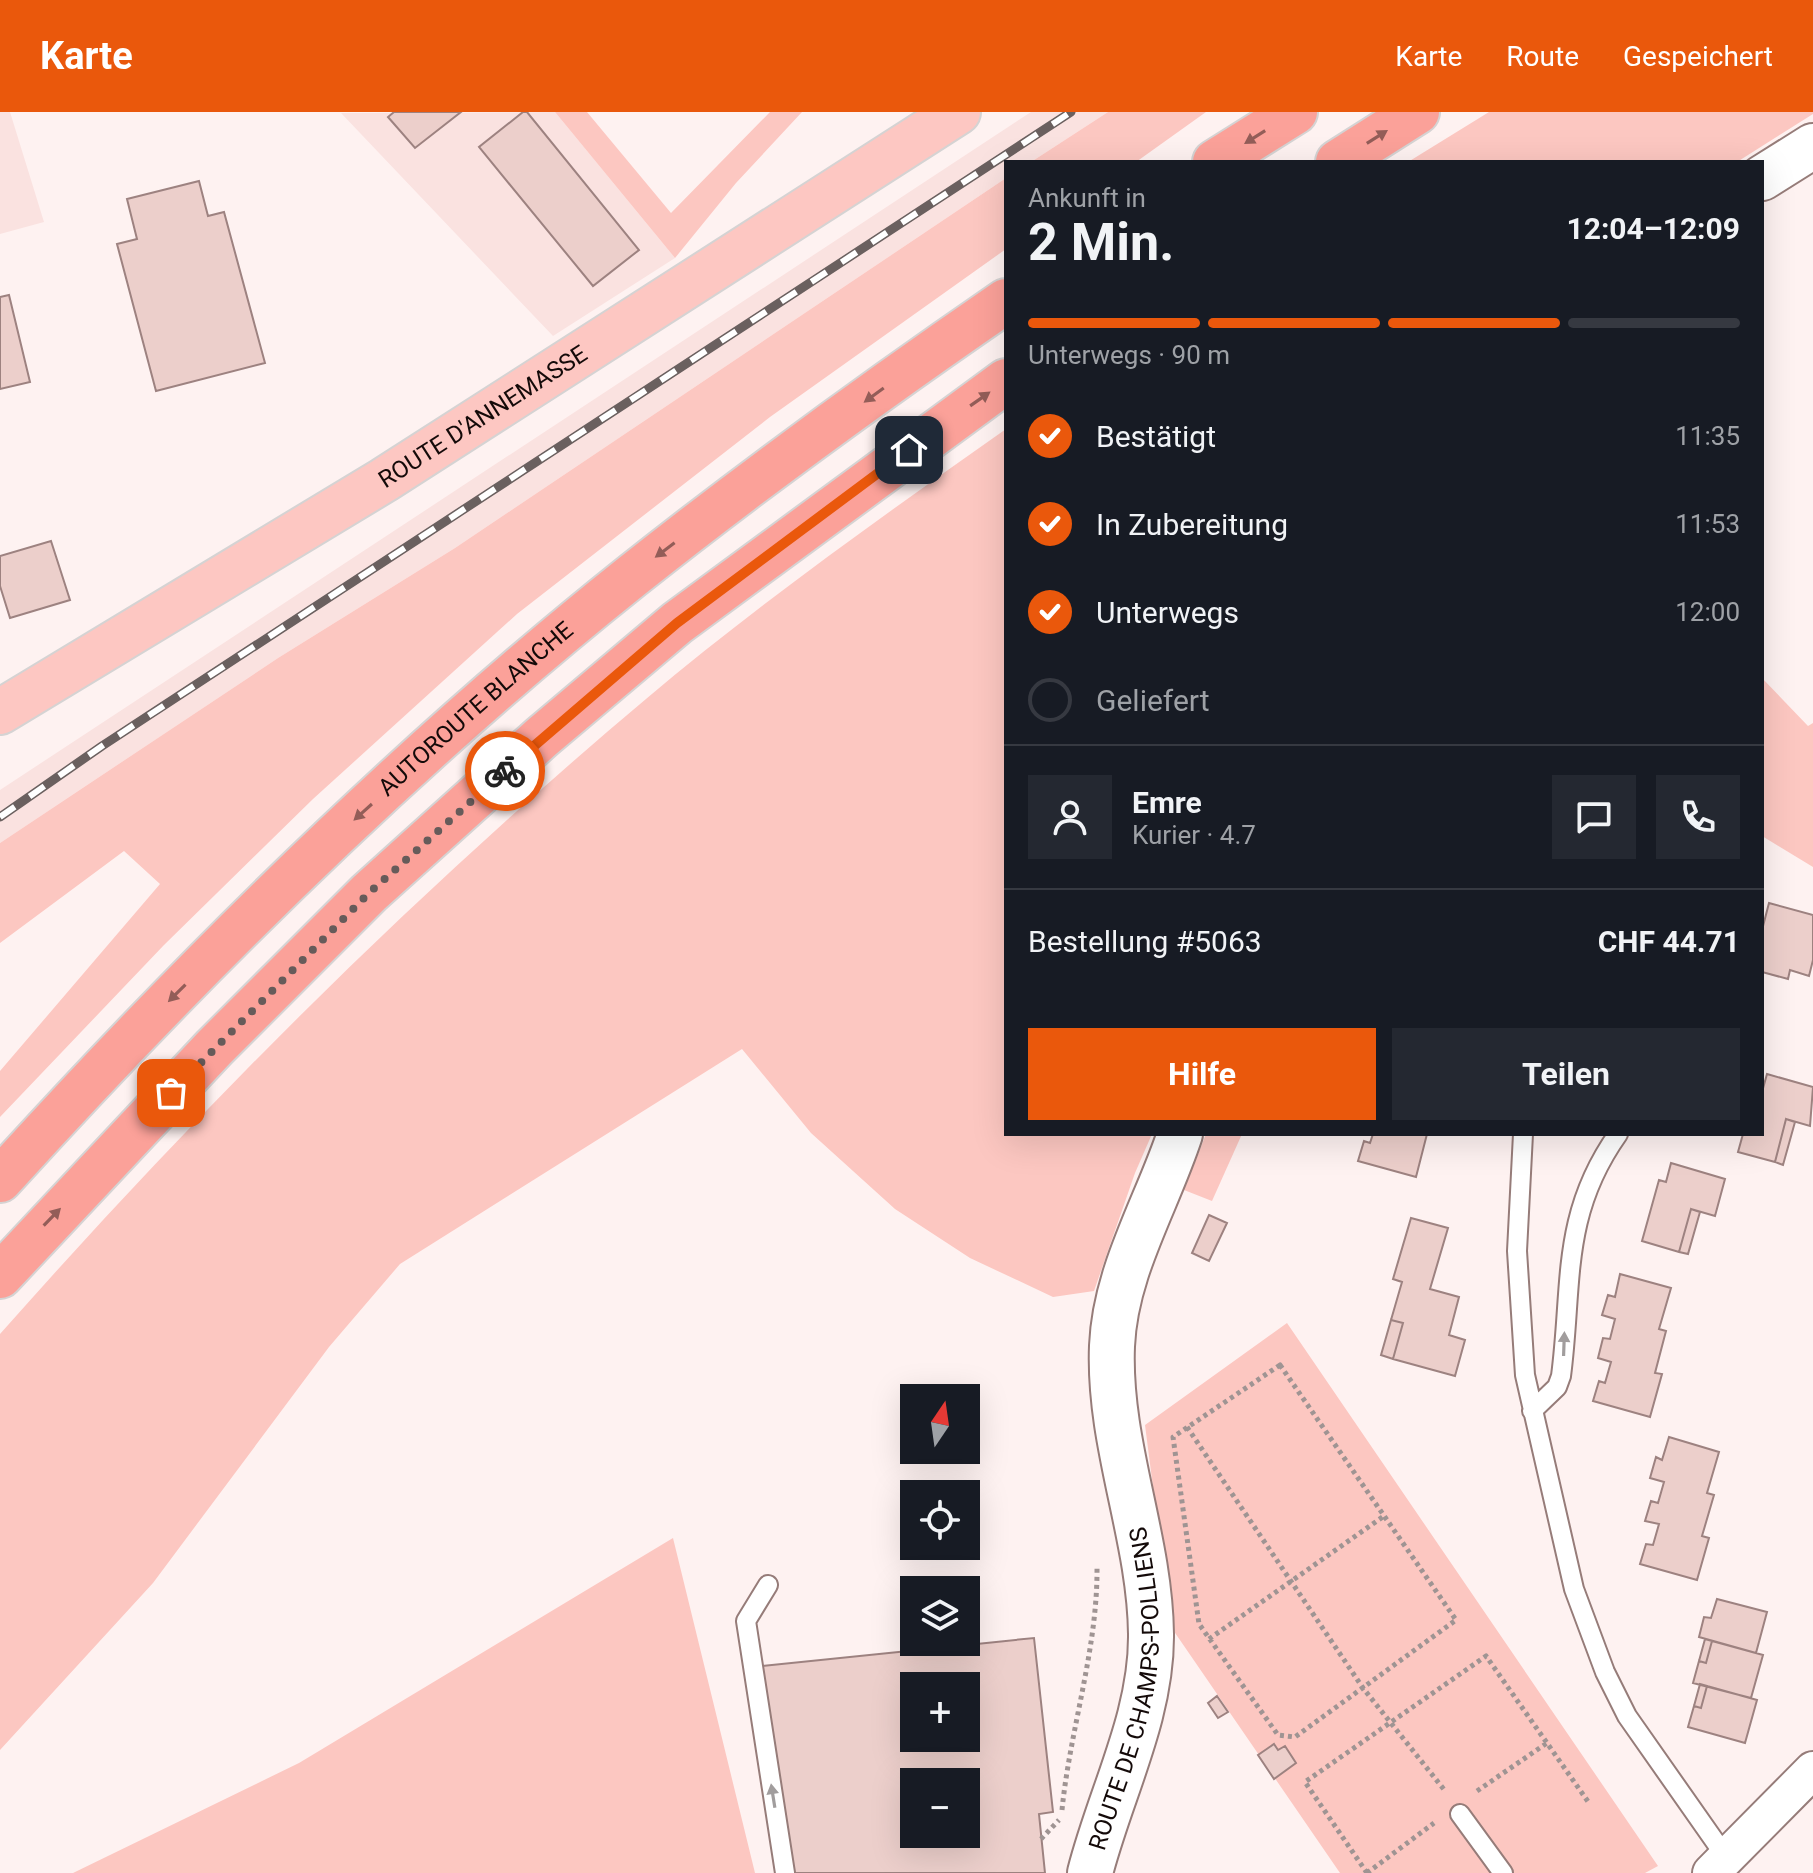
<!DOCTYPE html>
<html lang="de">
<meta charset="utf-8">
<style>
:root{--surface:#171b24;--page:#242831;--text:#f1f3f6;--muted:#9ea1a6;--line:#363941;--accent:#ea580c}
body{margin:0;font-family:Roboto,sans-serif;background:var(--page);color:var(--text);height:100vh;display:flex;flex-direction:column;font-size:30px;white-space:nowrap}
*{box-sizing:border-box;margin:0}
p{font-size:26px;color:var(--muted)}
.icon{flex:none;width:44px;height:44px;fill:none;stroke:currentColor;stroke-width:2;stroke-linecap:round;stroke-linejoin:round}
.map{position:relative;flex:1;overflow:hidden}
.details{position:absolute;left:1004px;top:48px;width:760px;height:976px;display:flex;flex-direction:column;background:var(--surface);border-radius:0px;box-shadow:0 8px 32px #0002}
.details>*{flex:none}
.needle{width:52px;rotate:13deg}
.tools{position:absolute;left:900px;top:1272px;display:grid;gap:16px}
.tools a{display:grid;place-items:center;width:80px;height:80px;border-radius:0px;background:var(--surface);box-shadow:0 8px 32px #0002;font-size:40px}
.pin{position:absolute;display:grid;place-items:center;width:68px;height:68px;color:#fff;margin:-34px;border-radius:16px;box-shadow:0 4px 12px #0006}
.courier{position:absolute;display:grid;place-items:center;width:80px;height:80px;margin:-40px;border:6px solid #ea580c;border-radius:50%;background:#fff;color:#222;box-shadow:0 2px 10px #0007}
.head em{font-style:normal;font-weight:700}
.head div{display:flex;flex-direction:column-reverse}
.head{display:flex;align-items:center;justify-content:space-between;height:136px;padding:0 24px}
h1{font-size:52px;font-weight:700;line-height:60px}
.bar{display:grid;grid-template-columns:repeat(4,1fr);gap:12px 8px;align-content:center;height:96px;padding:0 24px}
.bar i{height:10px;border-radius:6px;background:var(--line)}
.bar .on{background:var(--accent)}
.bar p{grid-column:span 4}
.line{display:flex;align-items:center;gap:20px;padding:0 24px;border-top:2px solid var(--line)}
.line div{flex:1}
.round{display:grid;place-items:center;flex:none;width:84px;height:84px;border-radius:0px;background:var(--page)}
ol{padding:0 24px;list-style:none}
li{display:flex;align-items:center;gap:24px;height:88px}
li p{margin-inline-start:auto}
li .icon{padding:8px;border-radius:50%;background:var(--accent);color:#fff;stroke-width:4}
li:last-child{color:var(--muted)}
li i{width:44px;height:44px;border:4px solid var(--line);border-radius:50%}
.button{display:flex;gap:16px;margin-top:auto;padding:16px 24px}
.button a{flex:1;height:92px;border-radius:0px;background:var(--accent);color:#fff;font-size:32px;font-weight:700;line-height:92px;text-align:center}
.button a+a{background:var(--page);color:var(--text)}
header{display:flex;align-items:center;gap:48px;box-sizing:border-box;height:112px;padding:0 40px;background:var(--accent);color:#fff}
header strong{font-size:38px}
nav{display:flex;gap:44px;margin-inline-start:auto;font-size:28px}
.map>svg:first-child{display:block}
.built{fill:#fae2e0}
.green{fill:#fcc7c1}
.building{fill:#eccfcb;stroke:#9d8280;stroke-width:2;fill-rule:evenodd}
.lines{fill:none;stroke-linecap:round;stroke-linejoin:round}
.service-casing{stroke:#967c79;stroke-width:22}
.minor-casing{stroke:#967c79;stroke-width:40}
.tertiary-casing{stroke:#967c79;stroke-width:48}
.primary-casing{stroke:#d5d3d3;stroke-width:48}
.motorway-casing{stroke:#d5d3d3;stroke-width:48}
.path{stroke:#9f9493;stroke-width:5;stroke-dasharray:4 4;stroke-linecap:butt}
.service{stroke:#fff;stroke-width:18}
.minor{stroke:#fff;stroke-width:36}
.tertiary{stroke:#fff;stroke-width:44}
.primary{stroke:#fdc7c2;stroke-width:44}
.motorway{stroke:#fba199;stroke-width:44}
.rail-casing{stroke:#6a605f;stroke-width:9}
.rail{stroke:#fff;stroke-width:6;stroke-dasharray:18;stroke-linecap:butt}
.oneway{fill:#935d58}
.oneway2{fill:#a19d9d}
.done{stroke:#665b5a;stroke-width:8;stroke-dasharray:0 14.4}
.route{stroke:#ea580c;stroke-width:10}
.labels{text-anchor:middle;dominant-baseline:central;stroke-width:7;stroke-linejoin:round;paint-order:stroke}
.street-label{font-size:24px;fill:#140a09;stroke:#fff}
</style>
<header>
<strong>Karte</strong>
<nav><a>Karte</a><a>Route</a><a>Gespeichert</a></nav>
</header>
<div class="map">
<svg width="1813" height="1761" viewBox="0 0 1813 1761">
<rect width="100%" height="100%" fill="#fef2f1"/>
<path class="built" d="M0,0h10l34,110 -44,12z
M555,0l120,146 -122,78 -212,-223z
M1031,0h77l-77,50h-25v16l-551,370 -177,110 -278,185v-53z"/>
<path class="green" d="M555,0h32l84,101 99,-101h32l-66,71 -61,75z
M1108,0h98l-70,50h-105z
M1489,0h324v2l-76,48h-329z
M1006,66v71l-236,168 -253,197 -204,185 -149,146 -164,172v-46l160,-187 -36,-33 -124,92v-100l278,-185 177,-110z
M1006,317v705h146l-17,39 -41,118 -41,6 -83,-39 -75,-49 -84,-76 -69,-84 -342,215 -71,83 -176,236 -153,167v-416c201,-227 414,-440 646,-635 114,-96 238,-184 360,-270z
M1762,566l46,48 5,-3v144l-51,-31z
M1206,1022h36l-30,67 -28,-11z
M1287,1211l371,543 -13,7h-305l-169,-246 -26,-202z
M673,1426l82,335h-682l226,-110z"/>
<path class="building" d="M394,0h67l-46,36 -27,-31z
M523,0h4l112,138 -46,36 -114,-139z
M199,69l9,35 16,-4 41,151 -109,28 -39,-147 20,-5 -10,-40z
M9,183l21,87 -30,7v-92z
M51,429l19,59 -60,18 -10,-32v-30z
M1769,791l44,12v45l-4,16 -19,-6 -2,9 -26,-7v-42z
M1767,962l46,13 -3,39 -24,-7 -11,43 -37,-10 5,-18h19v-42z
M1786,1007l9,3 -12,43 -8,-3z
M1373,1022h54l-11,43 -58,-16 6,-20 6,2z
M1671,1051l54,16 -10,37 -24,-7 -12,43 -37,-11 17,-61 7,2z
M1691,1097l9,3 -12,42 -9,-2z
M1209,1103l18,8 -18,38 -17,-8z
M1411,1106l37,10 -18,61 29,8 -10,38 16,5 -10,36 -62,-17 10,-36 -12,-3 11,-38 -9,-3z
M1620,1162l51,14 -12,41 7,2 -11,42 7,1 -12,43 -57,-16 6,-20 6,2 6,-21 -13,-4 5,-20 7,1 5,-20 -13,-4 6,-20 7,2z
M1391,1208l12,3 -10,36 -12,-4z
M1669,1325l50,15 -12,41 7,2 -12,41 7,2 -12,42 -57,-16 6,-20 7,1 6,-21 -14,-3 6,-20 7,2 6,-21 -14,-4 6,-21 6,3z
M1717,1487l50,13 -11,41 -57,-16 5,-20 7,1z
M1034,1526l19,174 -14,2 6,59h-251l-32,-207zM914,1574h52v52h-52zM914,1670h52v52h-52z
M1705,1527l7,2 -6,22 -7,-2z
M1712,1529l51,14 -12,43 -58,-15 6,-22 7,2z
M1700,1572l7,2 -6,22 -7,-2z
M1707,1574l50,14 -12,43 -57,-16 6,-21 7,2z
M1217,1584l11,16 -10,6 -10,-15z
M1274,1632l4,6 7,-4 11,17 -22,16 -16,-24z"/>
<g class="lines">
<g class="service-casing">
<path id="service" d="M1523,1022l-6,117 8,124 49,214 31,83 22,44 101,144
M1532,1299l25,-24 4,-11c12,-91 -1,-160 57,-242
M768,1473l-22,36 39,252
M1460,1702l43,59"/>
</g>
<g class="minor-casing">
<path id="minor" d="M1711,1761l102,-103"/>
</g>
<g class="tertiary-casing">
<g id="tertiary">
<path d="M1762,66l51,-32"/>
<path id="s1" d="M1090,1761c20,-79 62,-156 61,-239 -1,-97 -43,-190 -39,-288 3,-75 45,-142 68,-212"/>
</g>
</g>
<g class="primary-casing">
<g id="primary">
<path id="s2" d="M0,600l384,-232 574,-368"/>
</g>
</g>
<g class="motorway-casing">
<g id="motorway">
<path d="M1215,50l80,-50"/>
<path d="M1338,50l79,-50"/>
<path id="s3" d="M0,1068c195,-215 405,-423 632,-604 121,-96 246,-187 374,-275"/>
<path d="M0,1164l214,-228 155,-155 173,-156 135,-114 329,-242"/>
</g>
</g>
<path class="path" d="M1280,1253l176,255 -161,117 -17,-2 -79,-111 -26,-187z
M1187,1315l176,261 83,104
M1209,1527l175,-123
M1477,1679l70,-48
M1062,1698c8,-81 36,-162 35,-244
M1041,1727l18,-19
M1367,1761l-62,-91 181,-126 103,147
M1367,1761l67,-50"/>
<use href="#service" class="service"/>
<use href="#minor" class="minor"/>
<use href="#tertiary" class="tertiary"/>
<use href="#primary" class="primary"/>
<use href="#motorway" class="motorway"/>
<g class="rail-casing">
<path id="rail" d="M0,705l102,-71 969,-634"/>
</g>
<use href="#rail" class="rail"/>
</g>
<defs><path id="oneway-solid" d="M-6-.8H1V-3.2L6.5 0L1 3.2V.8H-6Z" transform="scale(2)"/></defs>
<g class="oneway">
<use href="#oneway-solid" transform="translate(1255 25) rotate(148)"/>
<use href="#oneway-solid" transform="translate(1377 25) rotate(-32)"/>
<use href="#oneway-solid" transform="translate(874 283) rotate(144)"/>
<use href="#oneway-solid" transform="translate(980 287) rotate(-35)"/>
<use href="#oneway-solid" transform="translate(665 438) rotate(143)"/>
<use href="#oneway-solid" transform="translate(363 700) rotate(138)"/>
<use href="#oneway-solid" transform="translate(177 881) rotate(135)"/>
<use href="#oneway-solid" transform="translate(52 1105) rotate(-46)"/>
</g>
<g class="oneway2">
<use href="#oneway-solid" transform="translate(1564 1232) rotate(-88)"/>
<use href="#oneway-solid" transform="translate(773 1684) rotate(-99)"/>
</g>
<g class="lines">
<path class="done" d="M171,981l198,-200 136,-122"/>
<path class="route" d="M505,659l172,-148 232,-173"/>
</g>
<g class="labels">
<g class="street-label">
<text stroke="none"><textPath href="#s2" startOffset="566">ROUTE D'ANNEMASSE</textPath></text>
<text stroke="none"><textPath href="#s3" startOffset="670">AUTOROUTE BLANCHE</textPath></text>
<text stroke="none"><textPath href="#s1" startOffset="190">ROUTE DE CHAMPS-POLLIENS</textPath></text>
</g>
</g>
</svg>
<div class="tools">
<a><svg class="needle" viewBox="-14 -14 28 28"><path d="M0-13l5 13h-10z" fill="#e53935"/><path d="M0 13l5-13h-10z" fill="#9ea1a6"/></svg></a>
<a><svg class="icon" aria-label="locate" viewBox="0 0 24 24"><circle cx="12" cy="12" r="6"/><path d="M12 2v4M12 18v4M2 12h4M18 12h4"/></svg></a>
<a><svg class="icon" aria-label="layers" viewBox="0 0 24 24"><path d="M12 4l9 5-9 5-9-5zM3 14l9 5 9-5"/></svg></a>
<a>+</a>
<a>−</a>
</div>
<div class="pin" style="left:171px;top:981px;background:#ea580c"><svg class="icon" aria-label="bag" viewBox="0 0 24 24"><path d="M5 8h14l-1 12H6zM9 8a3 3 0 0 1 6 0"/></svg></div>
<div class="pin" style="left:909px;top:338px;background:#1f2937"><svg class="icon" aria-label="home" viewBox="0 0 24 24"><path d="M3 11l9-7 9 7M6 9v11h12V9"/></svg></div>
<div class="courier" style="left:505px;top:659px"><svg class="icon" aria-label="bike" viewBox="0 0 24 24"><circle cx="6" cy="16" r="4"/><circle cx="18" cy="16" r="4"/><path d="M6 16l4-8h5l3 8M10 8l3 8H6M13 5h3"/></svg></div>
<section class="details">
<div class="head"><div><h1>2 Min.</h1><p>Ankunft in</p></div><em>12:04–12:09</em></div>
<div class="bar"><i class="on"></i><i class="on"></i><i class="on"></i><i></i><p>Unterwegs · 90 m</p></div>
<ol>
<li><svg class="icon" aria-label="check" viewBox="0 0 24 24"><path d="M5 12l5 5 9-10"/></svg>Bestätigt<p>11:35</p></li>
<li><svg class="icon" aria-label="check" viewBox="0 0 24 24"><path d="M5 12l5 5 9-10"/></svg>In Zubereitung<p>11:53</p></li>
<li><svg class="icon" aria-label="check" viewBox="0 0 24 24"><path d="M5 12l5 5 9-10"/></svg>Unterwegs<p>12:00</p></li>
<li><i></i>Geliefert</li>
</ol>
<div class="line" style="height:144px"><a class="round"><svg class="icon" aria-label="person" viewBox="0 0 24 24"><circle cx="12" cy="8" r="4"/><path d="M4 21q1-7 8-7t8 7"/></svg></a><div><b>Emre</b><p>Kurier · 4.7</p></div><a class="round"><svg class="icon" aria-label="chat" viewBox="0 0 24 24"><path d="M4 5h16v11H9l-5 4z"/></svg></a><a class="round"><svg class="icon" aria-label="phone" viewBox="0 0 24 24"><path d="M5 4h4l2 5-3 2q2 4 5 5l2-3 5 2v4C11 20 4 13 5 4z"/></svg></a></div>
<div class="line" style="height:104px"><div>Bestellung #5063</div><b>CHF 44.71</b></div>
<div class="button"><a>Hilfe</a><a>Teilen</a></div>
</section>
</div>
